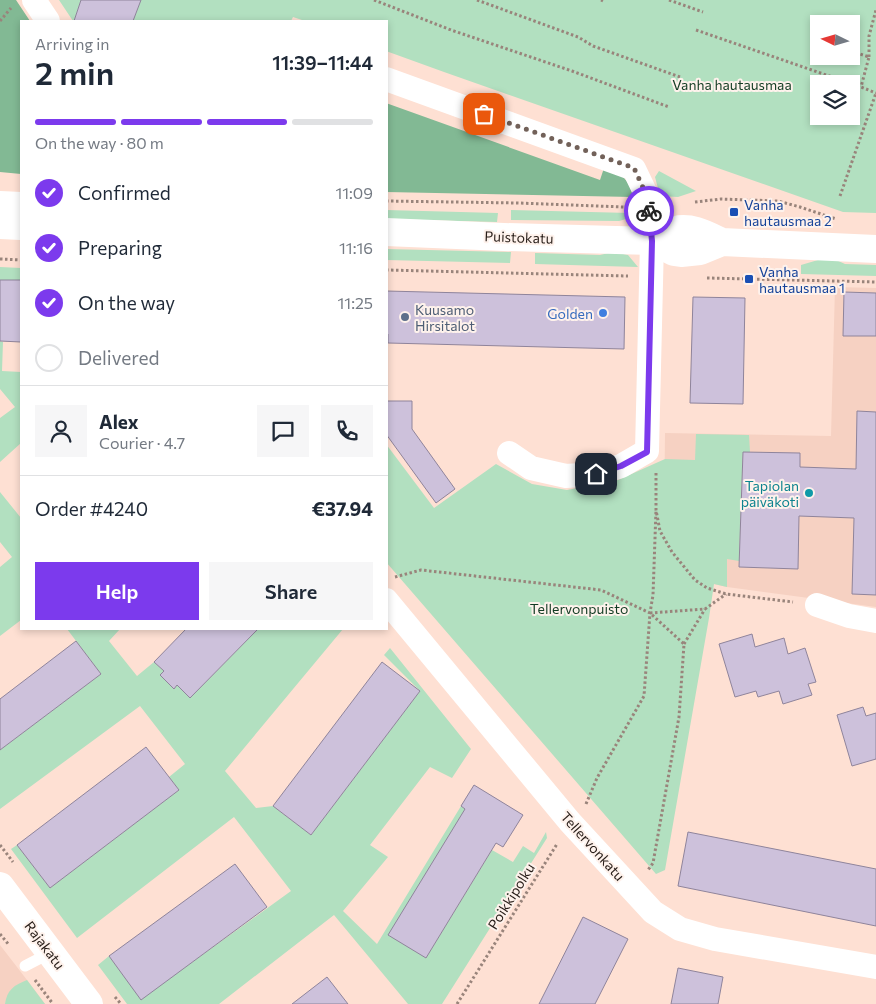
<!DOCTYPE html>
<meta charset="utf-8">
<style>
:root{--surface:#fff;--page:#f6f6f7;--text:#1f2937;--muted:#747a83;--line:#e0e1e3;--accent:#7c3aed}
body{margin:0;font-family:Commissioner,sans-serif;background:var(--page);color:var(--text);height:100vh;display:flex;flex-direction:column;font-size:19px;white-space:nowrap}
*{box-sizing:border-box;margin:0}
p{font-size:16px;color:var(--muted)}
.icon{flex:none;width:28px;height:28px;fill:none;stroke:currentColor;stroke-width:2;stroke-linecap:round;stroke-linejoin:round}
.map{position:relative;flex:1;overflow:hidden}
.side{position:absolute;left:20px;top:20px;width:368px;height:610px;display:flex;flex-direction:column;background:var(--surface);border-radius:0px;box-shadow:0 2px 8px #0003}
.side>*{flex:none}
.needle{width:32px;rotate:275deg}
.controls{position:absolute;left:810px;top:15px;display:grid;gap:10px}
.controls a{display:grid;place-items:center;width:50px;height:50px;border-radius:0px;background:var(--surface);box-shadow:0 2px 8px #0003;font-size:25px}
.pin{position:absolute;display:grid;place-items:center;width:42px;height:42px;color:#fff;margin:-21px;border-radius:10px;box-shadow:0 2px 8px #0006}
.courier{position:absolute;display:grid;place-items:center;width:50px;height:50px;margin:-25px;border:4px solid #7c3aed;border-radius:50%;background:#fff;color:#222;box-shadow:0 1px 6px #0007}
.summary em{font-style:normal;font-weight:600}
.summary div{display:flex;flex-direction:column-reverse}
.summary{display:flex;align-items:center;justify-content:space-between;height:85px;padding:0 15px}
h1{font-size:32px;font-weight:600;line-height:38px}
.bar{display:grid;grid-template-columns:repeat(4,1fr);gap:8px 5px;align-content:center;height:60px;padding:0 15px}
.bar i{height:6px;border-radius:4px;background:var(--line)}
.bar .on{background:var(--accent)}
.bar p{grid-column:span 4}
.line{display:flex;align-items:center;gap:12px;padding:0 15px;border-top:1px solid var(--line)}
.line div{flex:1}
.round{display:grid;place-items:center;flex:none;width:52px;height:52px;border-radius:0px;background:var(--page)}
ol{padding:0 15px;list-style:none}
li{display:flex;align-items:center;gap:15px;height:55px}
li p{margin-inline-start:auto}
li .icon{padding:5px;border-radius:50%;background:var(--accent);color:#fff;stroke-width:4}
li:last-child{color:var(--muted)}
li i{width:28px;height:28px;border:2px solid var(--line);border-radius:50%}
.button{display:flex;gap:10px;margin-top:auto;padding:10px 15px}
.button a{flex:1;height:58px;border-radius:0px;background:var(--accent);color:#fff;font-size:20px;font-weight:600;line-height:58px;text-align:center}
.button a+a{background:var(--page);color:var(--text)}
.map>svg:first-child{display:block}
.built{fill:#f6d1c2}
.green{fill:#b2e0c0;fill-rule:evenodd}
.forest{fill:#82b994}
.building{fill:#cdc1db;stroke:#8f849b}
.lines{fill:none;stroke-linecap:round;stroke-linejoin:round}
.path{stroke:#99847b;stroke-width:3;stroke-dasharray:2.5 2.5;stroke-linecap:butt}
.service{stroke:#fff;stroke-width:11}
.minor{stroke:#fff;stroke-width:24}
.secondary{stroke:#fff;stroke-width:28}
.done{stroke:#726159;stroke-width:5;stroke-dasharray:0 9}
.route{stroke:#7c3aed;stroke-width:6}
.transit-dot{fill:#1a4fb4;stroke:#fef2ec;stroke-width:2}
.shop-dot{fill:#3f7fe0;stroke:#fef2ec;stroke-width:2}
.service-dot{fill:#5c6f8a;stroke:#fef2ec;stroke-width:2}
.culture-dot{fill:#0f9aa8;stroke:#fef2ec;stroke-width:2}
.labels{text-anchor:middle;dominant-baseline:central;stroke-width:4;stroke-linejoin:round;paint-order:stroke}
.park-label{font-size:14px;fill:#123c23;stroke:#fef2ec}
.transit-label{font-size:14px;fill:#164399;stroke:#fef2ec;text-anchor:start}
.street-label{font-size:14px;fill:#261c17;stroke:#fef2ec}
.service-label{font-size:14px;fill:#4e5e75;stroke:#fef2ec;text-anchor:start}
.shop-label{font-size:14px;fill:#366cbe;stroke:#fef2ec;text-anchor:end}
.culture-label{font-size:14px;fill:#0d838f;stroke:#fef2ec;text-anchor:end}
</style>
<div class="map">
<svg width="876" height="1004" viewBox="0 0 876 1004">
<rect width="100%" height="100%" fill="#fee0d3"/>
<path class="built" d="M835,287l41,1v319l-149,-20 -22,-5 -41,-55 1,-94 166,3z
M0,945l27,35 18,24h-45z"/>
<path class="green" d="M59,0h817v213l-33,-1 -399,-140 -58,-21v-30h-81l-12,-4 -2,4h-218zM819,24h32v32h-32zM819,84h32v32h-32z
M659,171l37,20 -18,6 -18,-1 -5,-19z
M386,210l112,3 -1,9 -111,-3z
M511,210l119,3 -4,6 -7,2 -108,-1z
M386,249l125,3 -1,11 -124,-3z
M613,252l15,3 10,12 -103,-3v-11l65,2z
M834,259l11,5 31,1v11l-75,-2v-9l17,-5z
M0,267l21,1v12h-21z
M0,341l3,1 -1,29 19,1v71l-21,19v-44l15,-11 -15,-18z
M696,434l53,1 1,17h-7l-4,109 -12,-2v28l-13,-3 -5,34 -44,252 -9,4 -270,-312v-118l48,64 62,-44 36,20 35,6 51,-10 47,-21 30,1z
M0,492l21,26v102l-21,16v-69l12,-10 -12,-15z
M67,629h53l-11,12 28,35 17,-14 10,9 -4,4 14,13 3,-3 13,13 68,-69h85l-118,142 31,37 17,-2 38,29 109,-144 -36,-36 6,-7 81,101 -19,29 -22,-11 -60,78 18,12 -45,54 34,33 84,-138 4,3 -39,149 66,-108 21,12 10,-16 11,7 12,-21 1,6 -105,166h-34l-74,-89 -115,89h-92l-29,-39 11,-9 32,43 150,-108 -57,-74 -157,121 -66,-89 6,-4 33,43 129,-98 -10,-13 16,-13 -45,-58 -140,103v-59l101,-76z
M27,980l18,24h-40c2,-14 9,-19 22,-24z"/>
<path class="forest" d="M0,0h16l14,21h-9v153l-21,-2z
M386,103l214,77 5,-15c15,7 25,15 28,32l-247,-5z"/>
<path class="building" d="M81,0h60l-8,21h-59z
M0,280h21v62l-21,-1z
M386,291l239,6 -1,52 -236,-6v-9h-2z
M844,292l32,1v43h-33z
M693,297l52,1 -2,106 -53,-1z
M386,401h26v28l43,60 -19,14 -50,-69z
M857,411l19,1v183l-24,-1 2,-76 -55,-2 -1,53 -59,-2 4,-115 57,1v14l56,2z
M186,629h72l-68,69 -13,-13 -3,4 -14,-14 4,-4 -10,-9z
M752,634l3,13 29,-9 4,16 17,-6 11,34 -8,2 4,11 -29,9 -4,-13 -21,6 -2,-6 -21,6 -16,-53z
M76,641l25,33 -101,76v-51z
M382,662l38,29 -109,144 -38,-29z
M863,707l3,9 10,-3v46l-24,7 -15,-51z
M146,747l33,43 -129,98 -33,-43z
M474,785l49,30 -20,32 -7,-4 -70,115 -38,-23 77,-126 -4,-3z
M688,832l188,37v57l-198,-40z
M235,864l32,43 -126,93 -32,-44z
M583,917l45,22 -33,65h-56z
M678,968l45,9 -5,27h-47z
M327,977l21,27h-56z"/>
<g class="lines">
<path class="path" d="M374,0l77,30 121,41 97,36
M477,0l101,37 15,9 87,31
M601,0l2,1
M669,0l34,12
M0,21l11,-13
M696,30l165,57 15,6
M851,51l18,6 -8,30
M869,57v-21l7,-26
M840,196l36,-103
M386,201l132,2 106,4
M695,202l26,-3 57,2 22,6 36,12
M0,259l21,1
M386,270l242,6
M707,278l169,4
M656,473v37l4,21 12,21 23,28 12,8 19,6 67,8
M395,577l26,-7 180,20 49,23 34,31 -5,73 -26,146 -5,7
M650,613l55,-4 21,-15
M684,644l21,-35
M586,804l11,-26 47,-82 6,-83 3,-18 3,-85
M0,845l13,17
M0,934l9,11
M35,980l18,24
M115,997l6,7
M457,1004l100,-160"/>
<path class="service" d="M25,966l25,-13"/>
<path class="minor" d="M34,0l14,21
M386,79l248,90 11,23 7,49 -5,210 -26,15 -25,8 -30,2 -35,-8 -22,-15
M386,600l184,222 83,90 27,17 35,10 161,28
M817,605l32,11 27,5"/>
<path class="secondary" d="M0,205l21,1
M0,225l21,1
M386,232l118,5 148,4 22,11 7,1 19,-2 22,-9
M652,241c7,-4 15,-9 23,-11 17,-4 32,5 47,12l154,7
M0,886l89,118"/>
</g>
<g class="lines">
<path class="done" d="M484,114l150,54 11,24 4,19"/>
<path class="route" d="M596,474l25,-8 26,-14 5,-211 -3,-30"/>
</g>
<g class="transit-dot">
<rect x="729" y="207" width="10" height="10" rx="2.5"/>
<rect x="744" y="274" width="10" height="10" rx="2.5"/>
</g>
<circle class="shop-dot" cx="603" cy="313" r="5"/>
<circle class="service-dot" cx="405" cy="317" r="5"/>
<circle class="culture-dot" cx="809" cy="493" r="5"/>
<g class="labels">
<g class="park-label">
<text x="732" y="84">Vanha hautausmaa</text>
<text x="579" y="608">Tellervonpuisto</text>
</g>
<g class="transit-label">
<text x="744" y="204">Vanha<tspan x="744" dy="16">hautausmaa 2</tspan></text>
<text x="759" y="271">Vanha<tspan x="759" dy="16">hautausmaa 1</tspan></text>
</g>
<g class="street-label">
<text transform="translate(519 237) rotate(2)">Puistokatu</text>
<text transform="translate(593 846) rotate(48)">Tellervonkatu</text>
<text transform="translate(511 896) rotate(-58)">Poikkipolku</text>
<text transform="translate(45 945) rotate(53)">Rajakatu</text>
</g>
<g class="service-label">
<text x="415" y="309">Kuusamo<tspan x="415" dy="16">Hirsitalot</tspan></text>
</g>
<g class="shop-label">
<text x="593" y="313">Golden</text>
</g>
<g class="culture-label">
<text x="799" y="485">Tapiolan<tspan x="799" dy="16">päiväkoti</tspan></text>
</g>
</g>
</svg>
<div class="controls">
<a><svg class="needle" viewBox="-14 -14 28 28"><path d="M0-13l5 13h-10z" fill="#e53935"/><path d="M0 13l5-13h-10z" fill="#747a83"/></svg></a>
<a><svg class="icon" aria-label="layers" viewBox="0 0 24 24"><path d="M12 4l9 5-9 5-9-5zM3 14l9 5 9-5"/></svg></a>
</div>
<div class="pin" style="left:484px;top:114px;background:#ea580c"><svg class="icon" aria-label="bag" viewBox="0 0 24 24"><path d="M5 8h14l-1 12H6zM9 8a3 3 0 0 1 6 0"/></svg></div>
<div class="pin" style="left:596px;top:474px;background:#1f2937"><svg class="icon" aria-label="home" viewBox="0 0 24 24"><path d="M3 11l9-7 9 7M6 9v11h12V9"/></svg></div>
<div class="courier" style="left:649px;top:211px"><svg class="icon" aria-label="bike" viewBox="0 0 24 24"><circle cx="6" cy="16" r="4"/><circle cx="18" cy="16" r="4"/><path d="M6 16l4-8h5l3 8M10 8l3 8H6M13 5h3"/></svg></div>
<section class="side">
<div class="summary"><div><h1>2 min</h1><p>Arriving in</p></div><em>11:39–11:44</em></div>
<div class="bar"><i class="on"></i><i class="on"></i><i class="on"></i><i></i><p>On the way · 80 m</p></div>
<ol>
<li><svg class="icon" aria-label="check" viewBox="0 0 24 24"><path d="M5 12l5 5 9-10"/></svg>Confirmed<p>11:09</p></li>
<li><svg class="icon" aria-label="check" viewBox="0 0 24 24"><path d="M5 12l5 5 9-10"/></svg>Preparing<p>11:16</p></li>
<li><svg class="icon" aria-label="check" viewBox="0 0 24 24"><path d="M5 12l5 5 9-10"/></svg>On the way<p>11:25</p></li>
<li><i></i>Delivered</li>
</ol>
<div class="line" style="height:90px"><a class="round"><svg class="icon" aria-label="person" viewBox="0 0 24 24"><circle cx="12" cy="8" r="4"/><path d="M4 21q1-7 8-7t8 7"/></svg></a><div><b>Alex</b><p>Courier · 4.7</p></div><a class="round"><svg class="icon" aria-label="chat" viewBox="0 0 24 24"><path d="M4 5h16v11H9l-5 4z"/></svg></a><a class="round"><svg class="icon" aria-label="phone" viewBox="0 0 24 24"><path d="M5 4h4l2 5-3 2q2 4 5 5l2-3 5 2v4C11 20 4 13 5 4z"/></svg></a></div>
<div class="line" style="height:65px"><div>Order #4240</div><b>€37.94</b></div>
<div class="button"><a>Help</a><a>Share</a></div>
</section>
</div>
